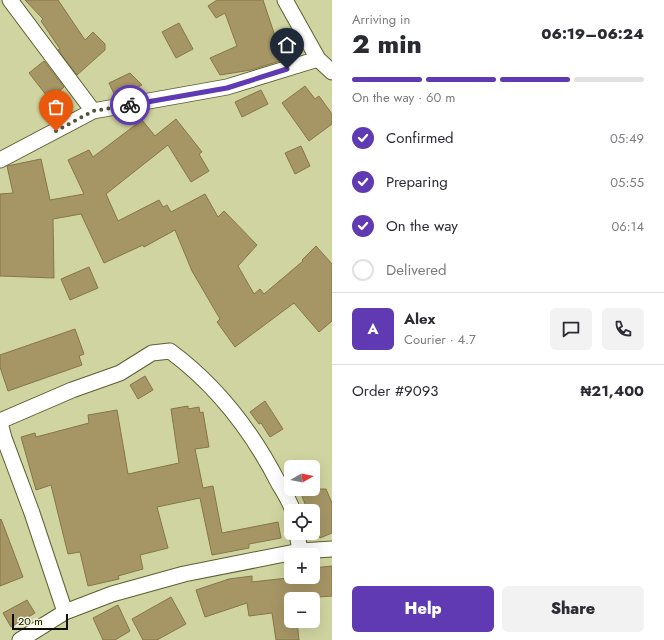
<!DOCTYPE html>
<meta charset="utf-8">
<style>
:root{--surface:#fff;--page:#f2f2f3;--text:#2b2b33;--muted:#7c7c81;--line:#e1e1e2;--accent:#5f3ab2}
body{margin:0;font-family:Jost,sans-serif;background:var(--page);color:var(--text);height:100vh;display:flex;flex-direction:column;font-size:15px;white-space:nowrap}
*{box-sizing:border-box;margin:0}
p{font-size:13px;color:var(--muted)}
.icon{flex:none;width:22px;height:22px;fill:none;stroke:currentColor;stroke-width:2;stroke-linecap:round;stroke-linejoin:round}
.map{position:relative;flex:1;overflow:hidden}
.drawer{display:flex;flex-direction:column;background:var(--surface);width:332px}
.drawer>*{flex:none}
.needle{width:26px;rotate:81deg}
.fabs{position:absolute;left:284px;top:460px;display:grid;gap:8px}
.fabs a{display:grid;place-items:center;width:36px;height:36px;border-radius:6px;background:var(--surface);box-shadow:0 4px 16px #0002;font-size:20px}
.scale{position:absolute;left:12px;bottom:10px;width:56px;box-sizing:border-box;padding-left:4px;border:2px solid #0e0f00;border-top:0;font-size:11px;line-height:14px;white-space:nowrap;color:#0e0f00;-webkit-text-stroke:3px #f0f3d9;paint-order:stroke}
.pin{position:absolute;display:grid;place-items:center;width:34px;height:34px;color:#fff;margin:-41px -17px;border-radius:50% 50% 50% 0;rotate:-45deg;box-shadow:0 0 4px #0007}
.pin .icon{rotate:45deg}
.courier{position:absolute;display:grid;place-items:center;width:40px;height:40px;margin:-20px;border:3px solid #5f3ab2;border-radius:50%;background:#fff;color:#222;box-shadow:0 1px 5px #0007}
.overview em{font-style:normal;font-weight:800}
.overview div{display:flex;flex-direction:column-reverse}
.overview{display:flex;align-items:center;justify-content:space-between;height:68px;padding:0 20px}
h1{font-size:26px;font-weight:800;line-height:30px}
.bar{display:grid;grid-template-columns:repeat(4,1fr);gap:6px 4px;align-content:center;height:48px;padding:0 20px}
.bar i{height:5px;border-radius:3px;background:var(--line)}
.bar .active{background:var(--accent)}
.bar p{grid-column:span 4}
.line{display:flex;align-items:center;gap:10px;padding:0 20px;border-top:1px solid var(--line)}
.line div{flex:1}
.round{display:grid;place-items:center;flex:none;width:42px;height:42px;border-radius:6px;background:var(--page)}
ol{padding:0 20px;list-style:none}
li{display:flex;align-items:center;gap:12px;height:44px}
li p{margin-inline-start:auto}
li .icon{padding:4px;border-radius:50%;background:var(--accent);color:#fff;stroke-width:4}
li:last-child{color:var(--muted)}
li i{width:22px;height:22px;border:2px solid var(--line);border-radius:50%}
.cta{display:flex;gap:8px;margin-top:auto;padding:8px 20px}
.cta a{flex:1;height:46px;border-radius:6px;background:var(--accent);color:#fff;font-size:16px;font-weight:800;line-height:46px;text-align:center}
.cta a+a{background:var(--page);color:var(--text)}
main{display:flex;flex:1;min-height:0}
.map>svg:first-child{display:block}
.building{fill:#a69665;stroke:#857646}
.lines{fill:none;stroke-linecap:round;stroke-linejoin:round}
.minor-casing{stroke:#5c5f2f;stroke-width:17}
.minor{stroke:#fff;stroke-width:15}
.done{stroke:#525438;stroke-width:4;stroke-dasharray:0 7.2}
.route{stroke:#5f3ab2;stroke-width:5}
</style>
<main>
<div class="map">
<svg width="332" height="640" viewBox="0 0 332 640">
<rect width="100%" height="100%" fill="#d0d4a0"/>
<path class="building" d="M25,0h33l27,40 8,-8 12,12v6l-28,25 -19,-25 2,-1 -19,-28 2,-2z
M217,0h46l20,60 -32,10 -31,5 -10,-17 27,-12 -12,-33 -9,5 -8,-12z
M179,23l14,26 -17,9 -14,-26z
M44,61l20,26 -14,13 -21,-27z
M130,73l12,12 -26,13 -7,-15z
M305,86l10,13 4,-3 13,18v10l-23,17 -27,-38z
M261,90l7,14 -26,13 -7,-15z
M176,119l26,33 -3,2 10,17 -18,11 -23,-37 -62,49 12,27 41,-21 4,7 4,-2 4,7 34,-18 13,23 6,-6 33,34 -19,21 16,28 6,-5 4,5 39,-33 -1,-1 14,-14 16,18v57l-13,11 -25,-29 -59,44 -18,-25 3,-3 -28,-48 -17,-41 -31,17 -1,-2 -39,18 -23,-49 -28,5 1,59 -54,-2v-82l13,-1 -6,-27 34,-7 9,41 34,-6 -16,-34 21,-10 4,7 49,-37 13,16z
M301,146l9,20 -15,8 -10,-21z
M89,267l9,21 -28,12 -9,-21z
M75,329l9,25 -5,2 3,9 -74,26 -8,-24v-12z
M145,376l8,14 -15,9 -8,-14z
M265,401l18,28 -13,8 -9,-14 -2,1 -9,-12z
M188,406v3l11,-2 1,6 3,-1 6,35 -14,2 8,39 10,-2 9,47 56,-11 3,16 -32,6v4l-37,7 -12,-57 -43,9 11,41 -28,7 3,14 -25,7 1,3 -31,7 -8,-34 -12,2 -17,-69 -15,5 -15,-53 14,-4 1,4 53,-14 -1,-8 29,-5 11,64 51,-11 -8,-54z
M299,489h27l6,14v30l-12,5 -7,-15v-12h-5z
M1,519l22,58 -23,9v-66z
M332,566v30l-41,3v22h6l2,19h-23l-4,-27 -23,3 -2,-13 -42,14 -9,-27 33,-11 23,-3v6l44,-5h17v-9z
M171,597l15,27 -29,16h-14l-11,-21z
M27,600l8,13 -24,14 -8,-14z
M118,605l12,26 -15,9h-12l-10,-22z"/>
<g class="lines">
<g class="minor-casing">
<path id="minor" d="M10,0l83,111
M285,0l33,59 14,13
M0,160l93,-49 134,-24 91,-28
M0,421l72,-31 48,-17 32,-20 18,-2c46,34 83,82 109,133 5,8 11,18 14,27
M0,423l4,15 28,75 33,99
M297,533l3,18
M20,640l45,-28 47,-18 72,-20 116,-23 32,-2"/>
</g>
<use href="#minor" class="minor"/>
</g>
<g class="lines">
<path class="done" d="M56,131l37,-20 37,-6"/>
<path class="route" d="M130,105l97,-17 60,-19"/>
</g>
</svg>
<div class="fabs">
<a><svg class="needle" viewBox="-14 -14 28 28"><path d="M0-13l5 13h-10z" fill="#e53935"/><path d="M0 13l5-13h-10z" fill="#7c7c81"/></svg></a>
<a><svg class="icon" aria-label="locate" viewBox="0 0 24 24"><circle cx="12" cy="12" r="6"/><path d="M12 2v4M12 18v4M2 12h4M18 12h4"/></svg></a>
<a>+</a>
<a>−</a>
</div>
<div class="scale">20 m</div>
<div class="pin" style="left:56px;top:131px;background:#ea580c"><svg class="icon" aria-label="bag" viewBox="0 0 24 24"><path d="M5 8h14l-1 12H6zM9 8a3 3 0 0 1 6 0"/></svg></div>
<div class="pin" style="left:287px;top:69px;background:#1f2937"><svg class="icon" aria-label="home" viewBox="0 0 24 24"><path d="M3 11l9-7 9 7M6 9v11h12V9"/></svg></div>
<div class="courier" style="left:130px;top:105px"><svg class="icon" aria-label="bike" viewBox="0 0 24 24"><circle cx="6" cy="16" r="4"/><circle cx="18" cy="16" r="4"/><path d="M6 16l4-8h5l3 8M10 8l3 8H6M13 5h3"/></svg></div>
</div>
<section class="drawer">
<div class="overview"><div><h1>2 min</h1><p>Arriving in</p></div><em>06:19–06:24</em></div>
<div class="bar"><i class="active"></i><i class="active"></i><i class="active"></i><i></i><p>On the way · 60 m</p></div>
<ol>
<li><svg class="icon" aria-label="check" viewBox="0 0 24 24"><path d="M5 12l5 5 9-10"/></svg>Confirmed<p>05:49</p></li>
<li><svg class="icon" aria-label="check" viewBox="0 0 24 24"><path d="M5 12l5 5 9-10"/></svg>Preparing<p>05:55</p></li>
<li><svg class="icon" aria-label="check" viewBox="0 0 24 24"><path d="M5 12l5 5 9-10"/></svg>On the way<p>06:14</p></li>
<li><i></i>Delivered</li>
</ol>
<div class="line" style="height:72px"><b class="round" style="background:var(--accent);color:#fff">A</b><div><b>Alex</b><p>Courier · 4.7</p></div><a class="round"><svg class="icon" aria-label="chat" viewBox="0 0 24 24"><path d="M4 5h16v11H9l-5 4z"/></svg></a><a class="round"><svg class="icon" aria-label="phone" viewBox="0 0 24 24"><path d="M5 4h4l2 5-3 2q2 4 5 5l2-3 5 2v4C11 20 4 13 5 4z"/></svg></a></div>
<div class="line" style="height:52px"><div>Order #9093</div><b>₦21,400</b></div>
<div class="cta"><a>Help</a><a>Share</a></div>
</section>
</main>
